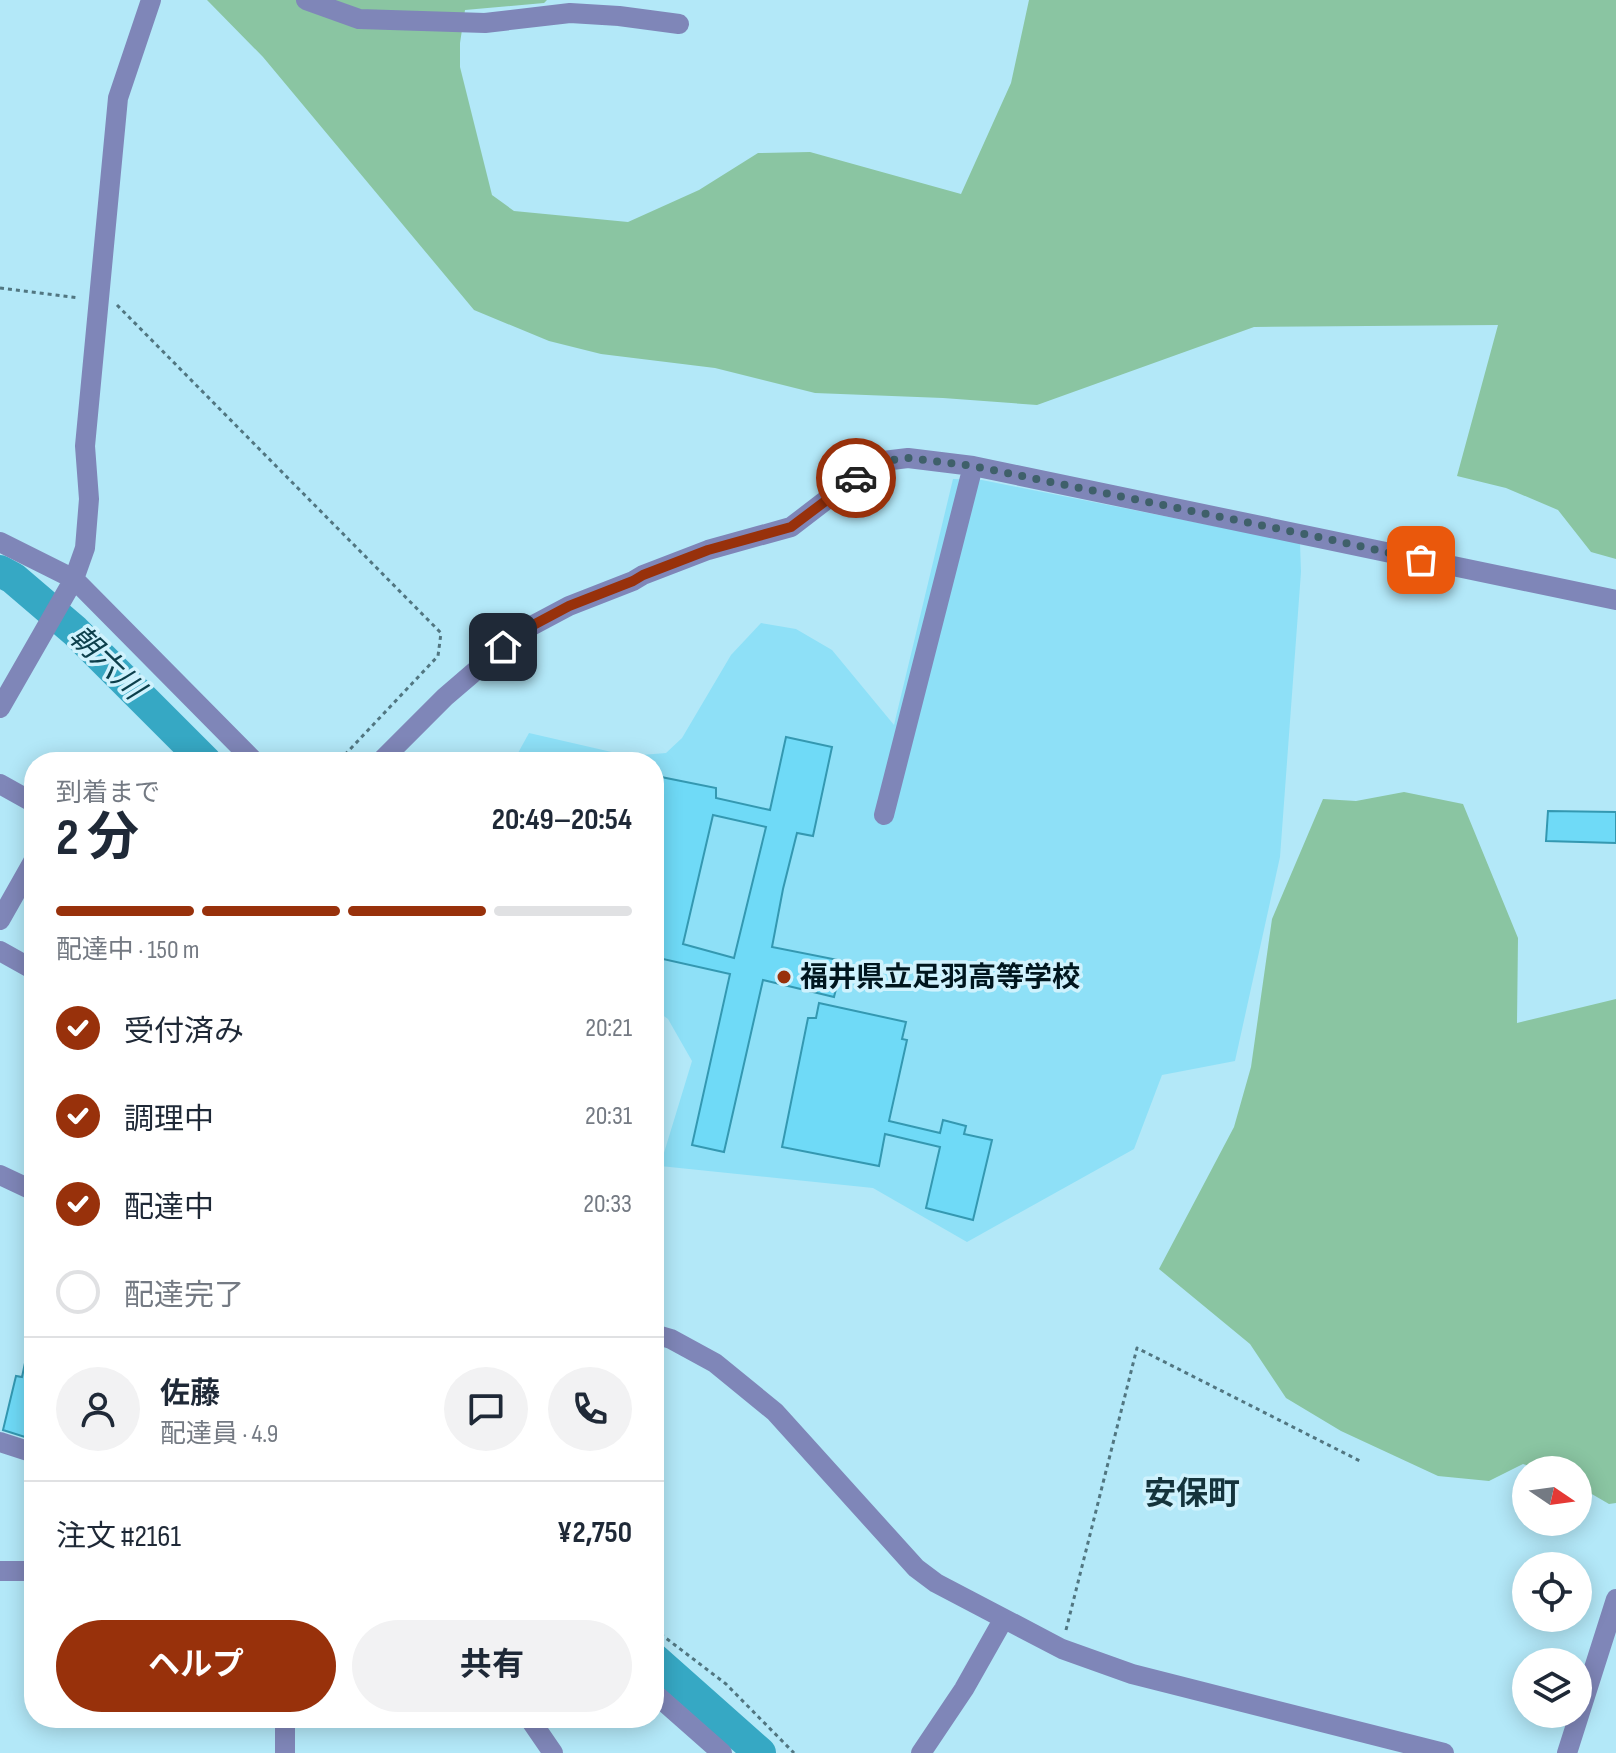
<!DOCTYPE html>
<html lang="ja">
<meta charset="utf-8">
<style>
:root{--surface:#fff;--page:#f2f2f3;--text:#1f2937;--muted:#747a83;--line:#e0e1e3;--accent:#98310b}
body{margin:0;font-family:"Sofia Sans Condensed","Noto Sans JP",sans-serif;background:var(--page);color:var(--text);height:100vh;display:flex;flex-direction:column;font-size:30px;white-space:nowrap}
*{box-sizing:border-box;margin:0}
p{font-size:26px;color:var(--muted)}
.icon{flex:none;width:44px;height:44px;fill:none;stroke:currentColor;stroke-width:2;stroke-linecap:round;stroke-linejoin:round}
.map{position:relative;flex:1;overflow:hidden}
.sheet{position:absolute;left:24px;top:752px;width:640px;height:976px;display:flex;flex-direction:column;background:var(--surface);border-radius:32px;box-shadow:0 4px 20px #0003}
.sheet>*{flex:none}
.needle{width:52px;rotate:103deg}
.controls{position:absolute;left:1512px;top:1456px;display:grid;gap:16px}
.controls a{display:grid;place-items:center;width:80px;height:80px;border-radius:50%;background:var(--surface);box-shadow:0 4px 20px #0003;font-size:40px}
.pin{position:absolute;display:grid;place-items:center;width:68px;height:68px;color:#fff;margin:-34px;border-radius:16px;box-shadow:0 4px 12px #0006}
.courier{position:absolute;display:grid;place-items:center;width:80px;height:80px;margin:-40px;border:6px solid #98310b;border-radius:50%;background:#fff;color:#222;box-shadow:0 2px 10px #0007}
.overview em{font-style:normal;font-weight:700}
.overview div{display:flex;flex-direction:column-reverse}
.overview{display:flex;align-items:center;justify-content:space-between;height:136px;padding:0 32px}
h1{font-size:52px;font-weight:700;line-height:60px}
.bar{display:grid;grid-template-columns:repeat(4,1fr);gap:12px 8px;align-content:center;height:96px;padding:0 32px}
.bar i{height:10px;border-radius:6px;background:var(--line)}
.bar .active{background:var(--accent)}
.bar p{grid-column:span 4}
.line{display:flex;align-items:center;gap:20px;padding:0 32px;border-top:2px solid var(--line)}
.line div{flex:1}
.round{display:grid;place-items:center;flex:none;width:84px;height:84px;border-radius:42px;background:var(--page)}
ol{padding:0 32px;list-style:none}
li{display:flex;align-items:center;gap:24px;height:88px}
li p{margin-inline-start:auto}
li .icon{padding:8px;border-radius:50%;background:var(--accent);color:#fff;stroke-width:4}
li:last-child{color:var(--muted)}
li i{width:44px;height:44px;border:4px solid var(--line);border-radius:50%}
.cta{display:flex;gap:16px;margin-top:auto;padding:16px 32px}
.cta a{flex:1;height:92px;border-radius:48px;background:var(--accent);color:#fff;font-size:32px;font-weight:700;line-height:92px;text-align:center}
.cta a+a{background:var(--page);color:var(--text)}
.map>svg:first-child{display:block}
.built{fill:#8ee0f7}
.green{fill:#8ac5a2}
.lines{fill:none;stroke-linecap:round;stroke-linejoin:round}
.river{stroke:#36a8c4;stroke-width:32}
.building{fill:#6fdaf7;stroke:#3498b1;stroke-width:2;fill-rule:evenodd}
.path{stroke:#517681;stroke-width:3;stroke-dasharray:4 4;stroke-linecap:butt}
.minor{stroke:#7f86b8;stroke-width:20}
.done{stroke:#3f606a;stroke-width:8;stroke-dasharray:0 14.4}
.route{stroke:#98310b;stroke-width:10}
.poi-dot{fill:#98310b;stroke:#cff2fd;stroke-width:3}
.labels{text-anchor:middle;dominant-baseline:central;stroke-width:7;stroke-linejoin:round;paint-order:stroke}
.poi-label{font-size:28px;font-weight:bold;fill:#00161e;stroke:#cff2fd;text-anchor:start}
.water-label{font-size:30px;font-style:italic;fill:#0c3f4b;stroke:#cff2fd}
.quarter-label{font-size:32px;font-weight:bold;fill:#15343c;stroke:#cff2fd}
</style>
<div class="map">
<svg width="1616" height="1753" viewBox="0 0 1616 1753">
<rect width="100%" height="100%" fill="#b3e8f8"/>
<path class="built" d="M953,479l29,1 318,63 1,29 -21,285 -45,204 -73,14 -28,74 -167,93 -94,-54 -213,-22 32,-105 -24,-42 -14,-10v-247h-141l16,-29 100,23 37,-3 16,-15 49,-83 30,-32 35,6 36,21 62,75z"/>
<path class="green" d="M207,0h340l-3,3 -79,7 -5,33v24l32,128 22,16 114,11 71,-32 59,-37 52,-1 151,42 50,-111 18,-83h587v559l-25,-7 -33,-42 -52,-22 -49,-12 41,-151 -244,2 -217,78 -94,-7 -128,-5 -100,-25 -114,-14 -52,-13 -75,-31 -211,-253z
M1404,792l59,12 55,134 -1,85 99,-24v504l-7,1 -31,-18v-16h-37l-18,-6 -34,17 -51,-5 -97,-45 -55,-33 -36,-54 -91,-75 75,-142 17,-60 21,-148 51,-120 33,2z"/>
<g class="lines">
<path class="river" d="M0,571l13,7 62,53 131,131
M654,1659l106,94"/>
</g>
<path class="building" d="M786,737l46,10 -19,89 -16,-3 -14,56 -11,58 71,14 -9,36 -71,-17 -39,172 -32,-7 38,-171 -76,-17v-172l2,-9 60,12v10l54,12zM713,815l53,12 -32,131 -51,-14z
M1548,811l68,1v31l-70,-2z
M819,1003l87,19 -4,17 5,1 -18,81 51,12 3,-13 23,6 -2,8 28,6 -19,80 -47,-12 14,-61 -55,-13 -6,32 -97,-19 26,-129h8z
M28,1349l6,1v49l-9,38 -22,-7 13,-54 6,1z"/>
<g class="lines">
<path class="path" d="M0,288l79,10
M117,305l324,328 -3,23 -100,106
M654,1629l72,55 68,69
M1066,1630l71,-282 225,114"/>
<path class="minor" d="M306,0l53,19 126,4 85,-10 49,3 60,8
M0,542l74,37 181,183
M0,708l74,-129 11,-31 4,-49 -4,-53 33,-348 33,-98
M380,762l65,-65 77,-66 47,-25 64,-25 10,-6 65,-25 83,-23 60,-46 32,-20 25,-3 65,8 643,134
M0,784l34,19
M884,815l89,-349
M0,920l34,-60
M0,951l34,19
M0,1175l34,16
M654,1334l17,5 44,24 60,49 141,156 20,15 126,66 70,25 312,79
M0,1442l34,11
M0,1571h34
M654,1693l68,60
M285,1718v35
M529,1718l24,35
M921,1753l43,-64 39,-69
M1567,1753l49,-154"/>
</g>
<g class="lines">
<path class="done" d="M856,478l27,-17 25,-3 65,8 355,73 93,21"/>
<path class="route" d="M503,647l19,-16 47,-25 64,-25 10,-6 65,-25 83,-23 65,-49"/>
</g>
<circle class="poi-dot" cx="784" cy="977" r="8"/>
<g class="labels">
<g class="poi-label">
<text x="800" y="977">福井県立足羽高等学校</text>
</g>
<g class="water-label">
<text transform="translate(106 663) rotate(44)">朝六川</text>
</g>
<g class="quarter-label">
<text x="1192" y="1494">安保町</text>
</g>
</g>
</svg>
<div class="controls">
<a><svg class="needle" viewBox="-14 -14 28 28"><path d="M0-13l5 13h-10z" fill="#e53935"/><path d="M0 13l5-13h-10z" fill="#747a83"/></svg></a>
<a><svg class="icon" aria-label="locate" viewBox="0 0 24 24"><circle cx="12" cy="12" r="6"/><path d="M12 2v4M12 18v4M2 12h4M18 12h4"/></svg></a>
<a><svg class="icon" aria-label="layers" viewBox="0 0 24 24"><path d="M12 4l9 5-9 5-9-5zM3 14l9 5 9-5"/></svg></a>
</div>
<div class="pin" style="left:1421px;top:560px;background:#ea580c"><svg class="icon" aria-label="bag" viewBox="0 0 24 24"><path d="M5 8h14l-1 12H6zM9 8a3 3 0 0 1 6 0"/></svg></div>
<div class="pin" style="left:503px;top:647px;background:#1f2937"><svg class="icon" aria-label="home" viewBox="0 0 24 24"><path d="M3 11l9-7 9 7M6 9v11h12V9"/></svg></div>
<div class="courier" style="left:856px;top:478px"><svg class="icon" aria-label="car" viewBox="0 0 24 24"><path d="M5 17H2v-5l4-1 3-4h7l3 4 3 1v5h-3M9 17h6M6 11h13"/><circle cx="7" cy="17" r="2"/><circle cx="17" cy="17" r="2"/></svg></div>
<section class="sheet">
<div class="overview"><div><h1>2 分</h1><p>到着まで</p></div><em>20:49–20:54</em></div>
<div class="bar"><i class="active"></i><i class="active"></i><i class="active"></i><i></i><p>配達中 · 150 m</p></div>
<ol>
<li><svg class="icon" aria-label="check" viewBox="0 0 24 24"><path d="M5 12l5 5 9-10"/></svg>受付済み<p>20:21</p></li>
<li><svg class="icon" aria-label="check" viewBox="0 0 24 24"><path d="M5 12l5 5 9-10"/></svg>調理中<p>20:31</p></li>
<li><svg class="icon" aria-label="check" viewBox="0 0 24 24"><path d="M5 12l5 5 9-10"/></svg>配達中<p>20:33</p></li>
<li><i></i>配達完了</li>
</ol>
<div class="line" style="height:144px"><a class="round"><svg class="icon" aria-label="person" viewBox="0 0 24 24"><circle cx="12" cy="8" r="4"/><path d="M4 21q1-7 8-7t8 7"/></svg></a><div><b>佐藤</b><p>配達員 · 4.9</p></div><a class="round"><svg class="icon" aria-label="chat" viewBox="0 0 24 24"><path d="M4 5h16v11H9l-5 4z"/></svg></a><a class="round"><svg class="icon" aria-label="phone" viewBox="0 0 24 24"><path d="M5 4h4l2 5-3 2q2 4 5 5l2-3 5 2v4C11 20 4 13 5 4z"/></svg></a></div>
<div class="line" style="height:104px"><div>注文 #2161</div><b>¥2,750</b></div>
<div class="cta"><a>ヘルプ</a><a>共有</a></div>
</section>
</div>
